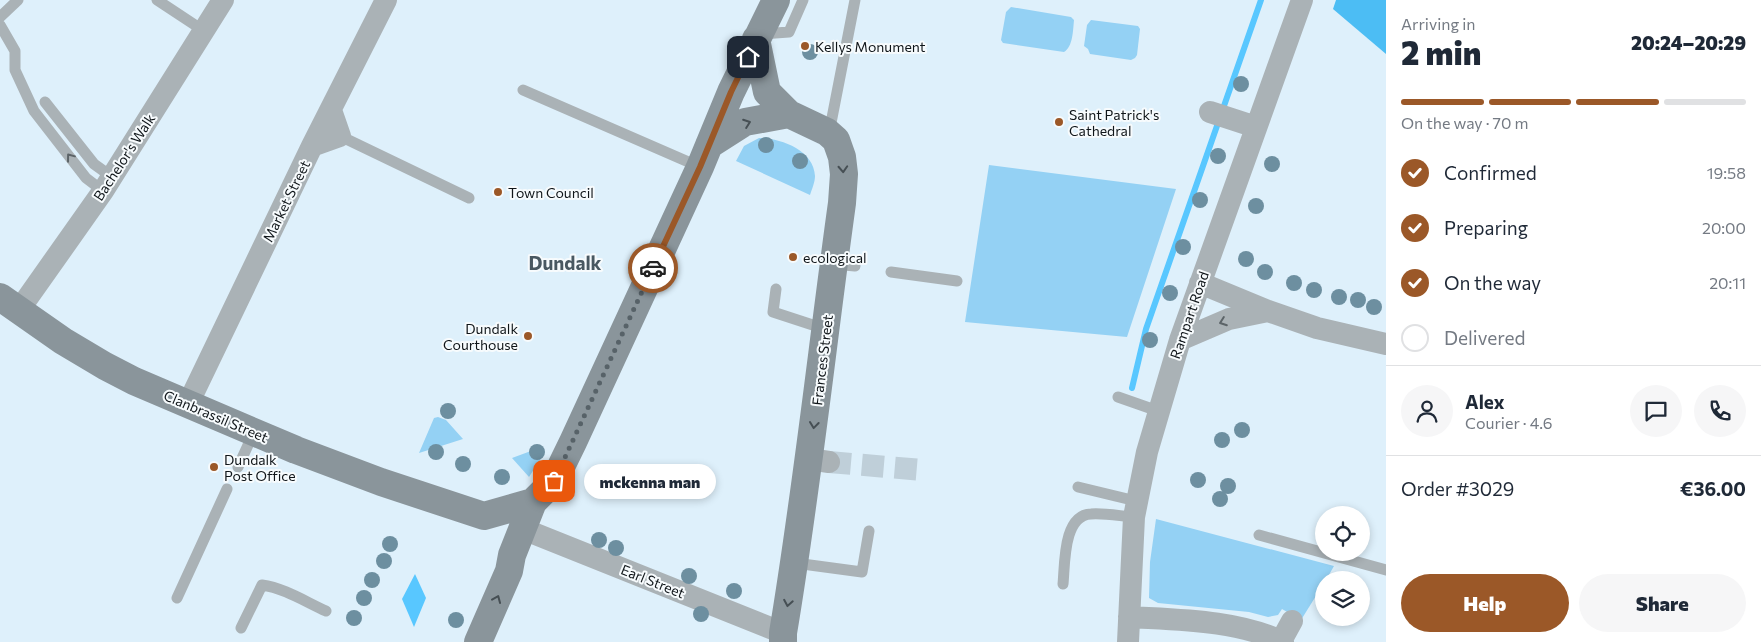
<!DOCTYPE html>
<meta charset="utf-8">
<style>
:root{--surface:#fff;--page:#f6f6f7;--text:#1f2937;--muted:#747a83;--line:#e0e1e3;--accent:#9b5828}
body{margin:0;font-family:Commissioner,sans-serif;background:var(--page);color:var(--text);height:100vh;display:flex;flex-direction:column;font-size:19px;white-space:nowrap}
*{box-sizing:border-box;margin:0}
p{font-size:16px;color:var(--muted)}
.icon{flex:none;width:28px;height:28px;fill:none;stroke:currentColor;stroke-width:2;stroke-linecap:round;stroke-linejoin:round}
.map{position:relative;flex:1;overflow:hidden}
.details{display:flex;flex-direction:column;background:var(--surface);width:375px}
.details>*{flex:none}
.fabs{position:absolute;left:1315px;top:506px;display:grid;gap:10px}
.fabs a{display:grid;place-items:center;width:55px;height:55px;border-radius:50%;background:var(--surface);box-shadow:0 2px 8px #0003;font-size:25px}
.pin{position:absolute;display:grid;place-items:center;width:42px;height:42px;color:#fff;margin:-21px;border-radius:10px;box-shadow:0 2px 8px #0006}
.courier{position:absolute;display:grid;place-items:center;width:50px;height:50px;margin:-25px;border:4px solid #9b5828;border-radius:50%;background:#fff;color:#222;box-shadow:0 1px 6px #0007}
.bubble{position:absolute;height:35px;border-radius:18px;background:var(--surface);box-shadow:0 2px 8px #0003;font-size:16px;font-weight:800;line-height:35px;text-align:center}
.overview em{font-style:normal;font-weight:800}
.overview div{display:flex;flex-direction:column-reverse}
.overview{display:flex;align-items:center;justify-content:space-between;height:85px;padding:0 15px}
h1{font-size:32px;font-weight:800;line-height:38px}
.bar{display:grid;grid-template-columns:repeat(4,1fr);gap:8px 5px;align-content:center;height:60px;padding:0 15px}
.bar i{height:6px;border-radius:4px;background:var(--line)}
.bar .active{background:var(--accent)}
.bar p{grid-column:span 4}
.line{display:flex;align-items:center;gap:12px;padding:0 15px;border-top:1px solid var(--line)}
.line div{flex:1}
.round{display:grid;place-items:center;flex:none;width:52px;height:52px;border-radius:26px;background:var(--page)}
ol{padding:0 15px;list-style:none}
li{display:flex;align-items:center;gap:15px;height:55px}
li p{margin-inline-start:auto}
li .icon{padding:5px;border-radius:50%;background:var(--accent);color:#fff;stroke-width:4}
li:last-child{color:var(--muted)}
li i{width:28px;height:28px;border:2px solid var(--line);border-radius:50%}
.primary-button{display:flex;gap:10px;margin-top:auto;padding:10px 15px}
.primary-button a{flex:1;height:58px;border-radius:30px;background:var(--accent);color:#fff;font-size:20px;font-weight:800;line-height:58px;text-align:center}
.primary-button a+a{background:var(--page);color:var(--text)}
main{display:flex;flex:1;min-height:0}
.map>svg:first-child{display:block}
.green{fill:#94d1f4}
.forest{fill:#4cbdf4}
.water{fill:#58c7ff}
.lines{fill:none;stroke-linecap:round;stroke-linejoin:round}
.stream{stroke:#58c7ff;stroke-width:6}
.street-tunnel{stroke:#bfcfd9;stroke-width:22;stroke-dasharray:22 11;stroke-linecap:butt}
.lane{stroke:#aab2b6;stroke-width:11}
.street{stroke:#aab2b6;stroke-width:22}
.secondary{stroke:#8a959b;stroke-width:28}
.tree{fill:#6d8fa0}
.oneway{stroke:#464f54}
.oneway2{stroke:#5c6468}
.done{stroke:#576268;stroke-width:5;stroke-dasharray:0 9}
.route{stroke:#9b5828;stroke-width:6}
.poi-dot{fill:#9b5828;stroke:#f7fbfd;stroke-width:2}
.labels{text-anchor:middle;dominant-baseline:central;stroke-width:4;stroke-linejoin:round;paint-order:stroke}
.poi-label{font-size:14px;fill:#0f1519;stroke:#f7fbfd;text-anchor:start}
.street-label{font-size:14px;fill:#0f1519;stroke:#f7fbfd}
.district-label{font-size:19px;font-weight:bold;fill:#495861;stroke:#f7fbfd}
</style>
<main>
<div class="map">
<svg width="1386" height="642" viewBox="0 0 1386 642">
<rect width="100%" height="100%" fill="#def0fb"/>
<path class="green" d="M1011,7l60,10 3,3c-1,10 -1,27 -10,32l-61,-9 -2,-3 5,-28z
M1091,20l47,6 2,3 -3,26 -2,3 -4,2 -41,-6 -2,-5 -4,-3 3,-21z
M759,138c21,0 55,12 56,38 0,6 -3,13 -5,19l-74,-34 8,-15z
M989,165l187,24 -49,148 -162,-15z
M438,417l8,3 17,19 -44,14 15,-35z
M539,448l4,7 -14,22 -17,-19z
M1156,519l178,47 -8,14h-2v3l-23,37 -19,-11 -4,6 -10,2 -19,-5 -91,-9 -9,-5 1,-36z"/>
<path class="forest" d="M1336,0h50v54l-53,-45z"/>
<path class="water" d="M415,574l11,24 -12,29 -12,-28z"/>
<g class="lines">
<path class="stream" d="M1132,388l14,-59 115,-329"/>
<path class="street-tunnel" d="M829,462l93,8"/>
<path class="lane" d="M157,0l47,31
M0,17l18,-17
M0,25l15,26v19l19,41 52,67 17,13
M761,34l28,-2 14,-32
M523,90l177,77
M45,102l49,62 18,13
M827,132l4,-9 24,-123
M340,136l129,62
M833,264l22,2
M891,272l66,9
M776,289l-3,23 52,17
M1118,397l40,14
M238,467l16,-35
M1078,487l58,14
M1259,535l127,35
M795,563l67,9 7,-41
M1063,584c2,-20 0,-69 28,-70 14,-1 29,2 43,3
M177,598l50,-109
M241,628l21,-43c22,3 44,17 64,26"/>
<path class="street" d="M1210,112l46,15
M312,146l28,-10 -9,-26
M1200,283l68,28 49,17 69,16
M19,310l84,-119 120,-191
M1180,340l49,-21 39,-8
M188,404l124,-258 74,-146
M809,459l20,3
M523,529l260,104
M1129,617c51,3 107,3 154,25
M1281,641l11,-20
M1128,642l6,-125 13,-65 33,-112 122,-340"/>
<path class="secondary" d="M756,39l11,53 22,22 38,18 9,8 6,17 2,17 -2,29c-20,144 -35,287 -59,430v9
M709,145l36,-23 44,-8
M0,297l63,44 42,25 29,15 162,69 85,32 103,34 49,-14
M478,642l31,-71 3,-16 21,-53 21,-21 19,-39 127,-275 31,-75 45,-92"/>
</g>
<g class="tree">
<circle cx="810" cy="52" r="8"/>
<circle cx="1241" cy="84" r="8"/>
<circle cx="766" cy="145" r="8"/>
<circle cx="1218" cy="156" r="8"/>
<circle cx="800" cy="161" r="8"/>
<circle cx="1272" cy="164" r="8"/>
<circle cx="1200" cy="200" r="8"/>
<circle cx="1256" cy="206" r="8"/>
<circle cx="1183" cy="247" r="8"/>
<circle cx="1246" cy="259" r="8"/>
<circle cx="1265" cy="272" r="8"/>
<circle cx="1294" cy="283" r="8"/>
<circle cx="1314" cy="290" r="8"/>
<circle cx="1170" cy="293" r="8"/>
<circle cx="1339" cy="297" r="8"/>
<circle cx="1358" cy="300" r="8"/>
<circle cx="1374" cy="307" r="8"/>
<circle cx="1150" cy="340" r="8"/>
<circle cx="448" cy="411" r="8"/>
<circle cx="1242" cy="430" r="8"/>
<circle cx="1222" cy="440" r="8"/>
<circle cx="436" cy="452" r="8"/>
<circle cx="537" cy="452" r="8"/>
<circle cx="463" cy="464" r="8"/>
<circle cx="502" cy="477" r="8"/>
<circle cx="1198" cy="480" r="8"/>
<circle cx="1228" cy="486" r="8"/>
<circle cx="1220" cy="499" r="8"/>
<circle cx="599" cy="540" r="8"/>
<circle cx="390" cy="544" r="8"/>
<circle cx="616" cy="548" r="8"/>
<circle cx="384" cy="561" r="8"/>
<circle cx="689" cy="576" r="8"/>
<circle cx="372" cy="580" r="8"/>
<circle cx="734" cy="591" r="8"/>
<circle cx="364" cy="598" r="8"/>
<circle cx="701" cy="614" r="8"/>
<circle cx="354" cy="618" r="8"/>
<circle cx="456" cy="620" r="8"/>
</g>
<defs><path id="oneway-chevron" d="M-2-3.5L2.5 0L-2 3.5" fill="none" stroke-width="1.6" stroke-linecap="round" stroke-linejoin="round" transform="scale(1.25)"/></defs>
<g class="oneway">
<use href="#oneway-chevron" transform="translate(747 123) rotate(-20)"/>
<use href="#oneway-chevron" transform="translate(843 169) rotate(87)"/>
<use href="#oneway-chevron" transform="translate(814 425) rotate(97)"/>
<use href="#oneway-chevron" transform="translate(497 599) rotate(-67)"/>
<use href="#oneway-chevron" transform="translate(788 603) rotate(100)"/>
</g>
<g class="oneway2">
<use href="#oneway-chevron" transform="translate(70 157) rotate(-127)"/>
<use href="#oneway-chevron" transform="translate(1223 322) rotate(160)"/>
</g>
<g class="lines">
<path class="done" d="M554,481l99,-213"/>
<path class="route" d="M653,268l47,-101 31,-75 17,-35"/>
</g>
<g class="poi-dot">
<circle cx="805" cy="46" r="5"/>
<circle cx="1059" cy="122" r="5"/>
<circle cx="498" cy="192" r="5"/>
<circle cx="793" cy="257" r="5"/>
<circle cx="528" cy="336" r="5"/>
<circle cx="214" cy="467" r="5"/>
</g>
<g class="labels">
<g class="poi-label">
<text x="815" y="46">Kellys Monument</text>
<text x="1069" y="114">Saint Patrick's<tspan x="1069" dy="16">Cathedral</tspan></text>
<text x="508" y="192">Town Council</text>
<text x="803" y="257">ecological</text>
<text x="518" y="328" text-anchor="end">Dundalk<tspan x="518" dy="16">Courthouse</tspan></text>
<text x="224" y="459">Dundalk<tspan x="224" dy="16">Post Office</tspan></text>
</g>
<g class="street-label">
<text transform="translate(124 157) rotate(-57)">Bachelor's Walk</text>
<text transform="translate(286 201) rotate(-64)">Market Street</text>
<text transform="translate(1189 315) rotate(-71)">Rampart Road</text>
<text transform="translate(822 360) rotate(-83)">Frances Street</text>
<text transform="translate(216 416) rotate(23)">Clanbrassil Street</text>
<text transform="translate(653 581) rotate(22)">Earl Street</text>
</g>
<g class="district-label">
<text x="565" y="262">Dundalk</text>
</g>
</g>
</svg>
<div class="fabs">
<a><svg class="icon" aria-label="locate" viewBox="0 0 24 24"><circle cx="12" cy="12" r="6"/><path d="M12 2v4M12 18v4M2 12h4M18 12h4"/></svg></a>
<a><svg class="icon" aria-label="layers" viewBox="0 0 24 24"><path d="M12 4l9 5-9 5-9-5zM3 14l9 5 9-5"/></svg></a>
</div>
<div class="pin" style="left:554px;top:481px;background:#ea580c"><svg class="icon" aria-label="bag" viewBox="0 0 24 24"><path d="M5 8h14l-1 12H6zM9 8a3 3 0 0 1 6 0"/></svg></div>
<div class="pin" style="left:748px;top:57px;background:#1f2937"><svg class="icon" aria-label="home" viewBox="0 0 24 24"><path d="M3 11l9-7 9 7M6 9v11h12V9"/></svg></div>
<div class="courier" style="left:653px;top:268px"><svg class="icon" aria-label="car" viewBox="0 0 24 24"><path d="M5 17H2v-5l4-1 3-4h7l3 4 3 1v5h-3M9 17h6M6 11h13"/><circle cx="7" cy="17" r="2"/><circle cx="17" cy="17" r="2"/></svg></div>
<div class="bubble" style="left:584px;top:464px;width:132px">mckenna man</div>
</div>
<section class="details">
<div class="overview"><div><h1>2 min</h1><p>Arriving in</p></div><em>20:24–20:29</em></div>
<div class="bar"><i class="active"></i><i class="active"></i><i class="active"></i><i></i><p>On the way · 70 m</p></div>
<ol>
<li><svg class="icon" aria-label="check" viewBox="0 0 24 24"><path d="M5 12l5 5 9-10"/></svg>Confirmed<p>19:58</p></li>
<li><svg class="icon" aria-label="check" viewBox="0 0 24 24"><path d="M5 12l5 5 9-10"/></svg>Preparing<p>20:00</p></li>
<li><svg class="icon" aria-label="check" viewBox="0 0 24 24"><path d="M5 12l5 5 9-10"/></svg>On the way<p>20:11</p></li>
<li><i></i>Delivered</li>
</ol>
<div class="line" style="height:90px"><a class="round"><svg class="icon" aria-label="person" viewBox="0 0 24 24"><circle cx="12" cy="8" r="4"/><path d="M4 21q1-7 8-7t8 7"/></svg></a><div><b>Alex</b><p>Courier · 4.6</p></div><a class="round"><svg class="icon" aria-label="chat" viewBox="0 0 24 24"><path d="M4 5h16v11H9l-5 4z"/></svg></a><a class="round"><svg class="icon" aria-label="phone" viewBox="0 0 24 24"><path d="M5 4h4l2 5-3 2q2 4 5 5l2-3 5 2v4C11 20 4 13 5 4z"/></svg></a></div>
<div class="line" style="height:65px"><div>Order #3029</div><b>€36.00</b></div>
<div class="primary-button"><a>Help</a><a>Share</a></div>
</section>
</main>
